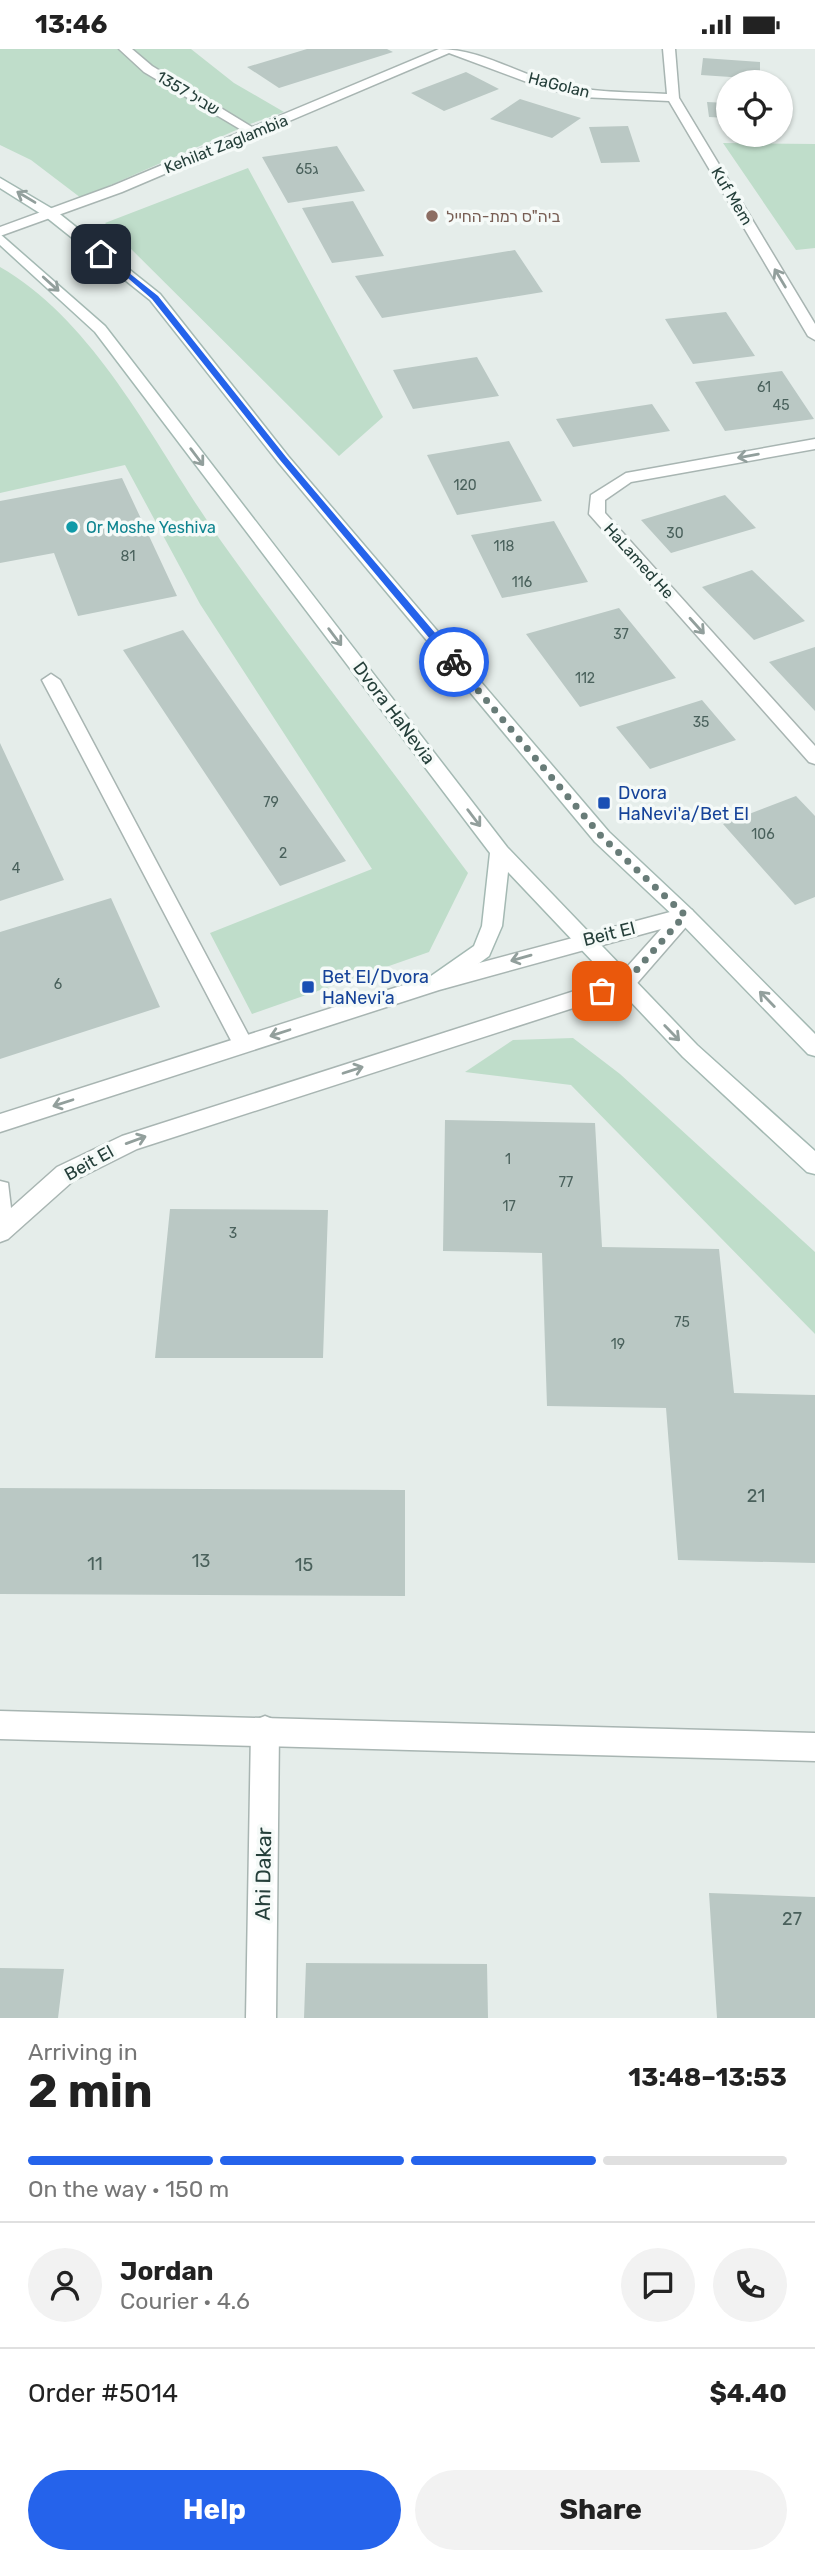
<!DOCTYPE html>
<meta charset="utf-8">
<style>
:root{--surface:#fff;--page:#f2f2f2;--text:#222;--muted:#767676;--line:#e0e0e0;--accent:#2563eb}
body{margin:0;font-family:Rubik,"Noto Sans Hebrew",sans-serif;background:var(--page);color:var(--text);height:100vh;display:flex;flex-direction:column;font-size:26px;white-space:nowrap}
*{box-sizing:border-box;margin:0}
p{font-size:23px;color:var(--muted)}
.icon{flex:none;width:38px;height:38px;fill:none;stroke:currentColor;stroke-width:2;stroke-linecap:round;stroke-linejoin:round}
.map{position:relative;height:1969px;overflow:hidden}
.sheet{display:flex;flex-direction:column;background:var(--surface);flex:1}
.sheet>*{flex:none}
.tools{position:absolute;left:716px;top:21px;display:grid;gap:14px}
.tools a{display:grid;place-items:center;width:77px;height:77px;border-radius:50%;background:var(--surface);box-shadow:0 2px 5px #0004;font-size:35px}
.pin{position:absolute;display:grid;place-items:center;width:60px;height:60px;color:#fff;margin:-30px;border-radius:14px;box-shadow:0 4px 10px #0006}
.courier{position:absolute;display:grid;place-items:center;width:70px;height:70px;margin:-35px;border:5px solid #2563eb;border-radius:50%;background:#fff;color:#222;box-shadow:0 2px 9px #0007}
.overview em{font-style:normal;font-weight:700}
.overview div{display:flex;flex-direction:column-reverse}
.overview{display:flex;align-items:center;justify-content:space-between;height:119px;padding:0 28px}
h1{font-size:46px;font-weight:700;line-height:52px}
.bar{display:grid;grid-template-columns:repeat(4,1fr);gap:10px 7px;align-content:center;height:84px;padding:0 28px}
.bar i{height:9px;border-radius:5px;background:var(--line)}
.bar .on{background:var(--accent)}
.bar p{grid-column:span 4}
.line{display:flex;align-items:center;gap:18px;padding:0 28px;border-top:2px solid var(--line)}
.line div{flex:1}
.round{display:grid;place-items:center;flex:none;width:74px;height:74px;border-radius:37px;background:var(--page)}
.button{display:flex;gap:14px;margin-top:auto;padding:14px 28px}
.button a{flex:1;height:80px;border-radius:42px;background:var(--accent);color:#fff;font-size:28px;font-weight:700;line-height:80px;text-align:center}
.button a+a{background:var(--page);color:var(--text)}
.status{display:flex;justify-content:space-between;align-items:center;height:49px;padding:0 35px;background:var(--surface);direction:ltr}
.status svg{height:19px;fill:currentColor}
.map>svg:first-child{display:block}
.green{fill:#bfddca}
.building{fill:#bac8c4}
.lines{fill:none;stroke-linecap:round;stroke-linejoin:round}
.lane-casing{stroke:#a8b5b2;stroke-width:3}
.street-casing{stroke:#a8b5b2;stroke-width:3}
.secondary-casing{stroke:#a4b9b3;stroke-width:3}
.lane{fill:#fff;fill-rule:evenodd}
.street{fill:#fff;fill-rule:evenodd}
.secondary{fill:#fff;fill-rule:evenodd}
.oneway{stroke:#929f9c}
.route{fill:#2563eb}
.done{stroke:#687c78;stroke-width:7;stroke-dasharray:0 12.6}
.education-dot{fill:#8d6e63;stroke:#f5faf8;stroke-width:2.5}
.culture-dot{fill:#0f9aa8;stroke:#f5faf8;stroke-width:2.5}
.transit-dot{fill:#1a4fb4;stroke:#f5faf8;stroke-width:2.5}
.labels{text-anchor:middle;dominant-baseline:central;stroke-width:7;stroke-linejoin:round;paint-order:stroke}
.number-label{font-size:14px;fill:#4a615c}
.far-street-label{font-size:16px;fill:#253f3a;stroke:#f5faf8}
.far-education-label{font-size:16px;fill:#785e54;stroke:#f5faf8;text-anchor:start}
.far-culture-label{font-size:16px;fill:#0d838f;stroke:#f5faf8;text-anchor:start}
.street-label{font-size:18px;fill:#253f3a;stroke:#f5faf8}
.transit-label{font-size:18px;fill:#164399;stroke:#f5faf8;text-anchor:start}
.near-number-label{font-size:18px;fill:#4a615c}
.near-street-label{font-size:21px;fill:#253f3a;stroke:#f5faf8}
</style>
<div class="status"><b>13:46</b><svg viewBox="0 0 49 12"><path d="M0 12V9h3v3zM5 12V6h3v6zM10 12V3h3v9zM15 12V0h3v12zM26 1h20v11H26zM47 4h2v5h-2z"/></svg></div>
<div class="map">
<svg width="815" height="1969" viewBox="0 0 815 1969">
<rect width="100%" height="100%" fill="#e5edea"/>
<path class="green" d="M0,0h191l43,34 50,29 -34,12 -169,74 -50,-38 -31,-15z
M723,94l92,1v104l-19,2z
M248,119l135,249 -44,39 -234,-233z
M0,218c98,56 157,183 221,274 80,112 165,221 247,332l-39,79 -177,62 -42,-81 162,-64 -172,-265 -75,-139 -125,28z
M573,989l47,36 195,178v82l-244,-249 -106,-13 48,-32z"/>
<path class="building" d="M307,0h80l6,3 -114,36 -32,-21z
M703,9l57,4v17l-59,-4z
M466,23l33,17 -55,22 -33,-18z
M520,50l61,19 -29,20 -62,-19z
M707,53l21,1v15l-19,-1z
M628,77l12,36 -39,1 -12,-36z
M337,97l28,45 -77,12 -26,-46z
M353,152l31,55 -52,7 -30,-55z
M515,201l28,42 -161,26 -27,-42z
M726,263l29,44 -62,8 -28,-45z
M477,308l22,39 -86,13 -20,-39z
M782,322l32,48 -89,12 -30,-49z
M652,355l18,27 -97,16 -17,-28z
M509,392l33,60 -85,14 -30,-60z
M122,429l55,118 -99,20 -24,-63 -54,10v-62z
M725,446l31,33 -85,25 -30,-33z
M554,472l34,61 -86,16 -31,-63z
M752,521l53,51 -51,19 -52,-53z
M619,559l57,70 -96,29 -54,-73z
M183,581l163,231 -66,25 -157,-236z
M815,598v64l-46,-49z
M702,651l34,40 -86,29 -34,-42z
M0,694l64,137 -64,21z
M796,747l19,20v81l-20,8 -72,-81z
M111,849l49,109 -160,52v-127z
M445,1071l150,3 7,124 117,2 15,144 81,2v168l-137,-3 -12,-152 -119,-2 -5,-153 -99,-2z
M170,1160l158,1 -5,148h-168z
M0,1439l405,2v106l-405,-2z
M709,1844l106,4v121h-98z
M306,1914l181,1 1,54h-184z
M0,1919l64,1 -6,49h-58z"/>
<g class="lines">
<g class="lane-casing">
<path id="lane" d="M119,0h13l20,17 108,66 -10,3 -106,-63z
M51,625l9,6 190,358 4,6 -4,6h-14l-194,-370z
M0,1662l815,22v28l-815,-22z"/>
</g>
<g class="street-casing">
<path id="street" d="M439,0c40,0 76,23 114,34 37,10 76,9 114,11l-4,-45h12l4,49 136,226v16l-7,-4 -139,-235 -88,-4 -38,-9 -94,-35 -327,139 -122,44v-9l112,-41z
M815,390v10l-184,33 -26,18v13l210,233v18l-6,-2 -220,-248 2,-19 35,-22z
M685,859l7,2 3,5 -3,5 -60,69 -495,160 -64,32 -65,58 -8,3v-61l8,2 3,25 46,-41 65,-31 496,-159 43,-48 -222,61 -439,142v-18l438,-140z
M265,1667l10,4 4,10 -3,288h-30l5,-288 4,-10z"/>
</g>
<g class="secondary-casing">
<path id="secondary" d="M0,129l56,33 104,83 128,162 321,376 83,78 123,124v22l-7,-2 -130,-134 -83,-78 -317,-380 -128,-162 -104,-83 -46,-29z
M0,185l105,92 402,521 190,198 118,106v23l-8,-2 -124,-115 -175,-185 -6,54 -13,30 -44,32h-14l-3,-6 3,-6 43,-30 8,-20 8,-73 -395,-521 -95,-87z"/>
</g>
<use href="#lane" class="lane"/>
<use href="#street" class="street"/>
<use href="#secondary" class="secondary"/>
</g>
<defs><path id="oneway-shaft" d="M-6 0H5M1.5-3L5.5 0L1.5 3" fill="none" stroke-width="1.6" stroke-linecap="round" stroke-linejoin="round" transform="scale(1.75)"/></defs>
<g class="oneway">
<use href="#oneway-shaft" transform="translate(26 148) rotate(-149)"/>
<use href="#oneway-shaft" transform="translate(780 229) rotate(-121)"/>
<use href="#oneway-shaft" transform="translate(51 235) rotate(42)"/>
<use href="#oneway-shaft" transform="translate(748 407) rotate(170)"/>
<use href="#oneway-shaft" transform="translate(197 408) rotate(53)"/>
<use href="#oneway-shaft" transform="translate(697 577) rotate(48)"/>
<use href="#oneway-shaft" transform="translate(335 588) rotate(53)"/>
<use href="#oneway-shaft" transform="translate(474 769) rotate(53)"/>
<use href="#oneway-shaft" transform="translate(521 909) rotate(164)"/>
<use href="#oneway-shaft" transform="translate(767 950) rotate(-134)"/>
<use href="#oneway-shaft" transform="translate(280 984) rotate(162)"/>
<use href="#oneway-shaft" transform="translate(672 984) rotate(46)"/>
<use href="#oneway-shaft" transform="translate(353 1021) rotate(-18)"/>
<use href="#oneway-shaft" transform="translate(63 1054) rotate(162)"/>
<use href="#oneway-shaft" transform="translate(136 1091) rotate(-20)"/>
</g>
<path class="route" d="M99,204h5l54,43 128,161 172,203v4h-7l-171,-204 -128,-161z"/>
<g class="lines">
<path class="done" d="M454,613l148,175 83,78 -60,68 -23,8"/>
</g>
<circle class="education-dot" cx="432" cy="167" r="7"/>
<circle class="culture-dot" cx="72" cy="478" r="7"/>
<g class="transit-dot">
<rect x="597" y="747" width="14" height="14" rx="3.5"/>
<rect x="301" y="931" width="14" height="14" rx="3.5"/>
</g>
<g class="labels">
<g class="number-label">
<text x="307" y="120">65ג</text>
<text x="764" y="338">61</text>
<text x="781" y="356">45</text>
<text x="465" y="436">120</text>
<text x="675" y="484">30</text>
<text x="504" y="497">118</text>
<text x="128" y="507">81</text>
<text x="522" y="533">116</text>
<text x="621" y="585">37</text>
<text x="585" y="629">112</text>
<text x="701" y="673">35</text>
<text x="271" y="753">79</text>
<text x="763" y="785">106</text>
<text x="283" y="804">2</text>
<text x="16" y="819">4</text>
<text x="58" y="935">6</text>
<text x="508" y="1110">1</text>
<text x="566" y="1133">77</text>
<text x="509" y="1157">17</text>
<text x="233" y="1184">3</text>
<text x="682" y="1273">75</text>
<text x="618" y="1295">19</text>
</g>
<g class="far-street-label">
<text transform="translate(559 36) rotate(14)">HaGolan</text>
<text transform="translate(188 44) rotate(31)">שביל 1357</text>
<text transform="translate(226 95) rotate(-22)">Kehilat Zaglambia</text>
<text transform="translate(732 147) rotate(59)">Kuf Mem</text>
<text transform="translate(639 512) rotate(48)">HaLamed He</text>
</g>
<g class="far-education-label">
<text x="446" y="167">ביה"ס רמת-החייל</text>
</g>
<g class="far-culture-label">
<text x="86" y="478">Or Moshe Yeshiva</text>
</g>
<g class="street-label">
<text transform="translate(394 664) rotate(53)">Dvora HaNevia</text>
<text transform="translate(609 885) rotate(-14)">Beit El</text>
<text transform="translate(89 1114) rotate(-29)">Beit El</text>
</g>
<g class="transit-label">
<text x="618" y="744">Dvora<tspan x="618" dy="21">HaNevi'a/Bet El</tspan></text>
<text x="322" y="928">Bet El/Dvora<tspan x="322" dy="21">HaNevi'a</tspan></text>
</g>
<g class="near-number-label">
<text x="756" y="1447">21</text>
<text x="201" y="1512">13</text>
<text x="95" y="1515">11</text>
<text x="304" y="1516">15</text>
<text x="792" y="1870">27</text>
</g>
<g class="near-street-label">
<text transform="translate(263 1825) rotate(-89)">Ahi Dakar</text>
</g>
</g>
</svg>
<div class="tools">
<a><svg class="icon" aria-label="locate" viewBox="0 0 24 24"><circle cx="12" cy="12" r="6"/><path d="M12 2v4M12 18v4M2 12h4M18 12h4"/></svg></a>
</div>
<div class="pin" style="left:602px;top:942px;background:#ea580c"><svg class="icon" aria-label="bag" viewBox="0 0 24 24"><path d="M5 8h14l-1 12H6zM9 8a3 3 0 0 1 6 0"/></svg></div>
<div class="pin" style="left:101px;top:205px;background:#1f2937"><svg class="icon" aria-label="home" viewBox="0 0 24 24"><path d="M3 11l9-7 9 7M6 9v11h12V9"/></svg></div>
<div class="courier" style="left:454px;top:613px"><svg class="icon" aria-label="bike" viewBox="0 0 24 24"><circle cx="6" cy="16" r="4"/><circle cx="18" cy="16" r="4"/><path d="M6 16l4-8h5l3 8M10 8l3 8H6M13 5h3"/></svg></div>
</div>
<section class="sheet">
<div class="overview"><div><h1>2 min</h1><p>Arriving in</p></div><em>13:48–13:53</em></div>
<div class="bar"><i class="on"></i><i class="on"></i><i class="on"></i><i></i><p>On the way · 150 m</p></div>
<div class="line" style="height:126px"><a class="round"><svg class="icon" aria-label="person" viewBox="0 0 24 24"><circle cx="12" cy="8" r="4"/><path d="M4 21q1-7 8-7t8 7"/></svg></a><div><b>Jordan</b><p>Courier · 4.6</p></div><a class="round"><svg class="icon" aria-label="chat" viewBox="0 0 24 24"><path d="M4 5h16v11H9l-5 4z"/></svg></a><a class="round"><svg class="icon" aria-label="phone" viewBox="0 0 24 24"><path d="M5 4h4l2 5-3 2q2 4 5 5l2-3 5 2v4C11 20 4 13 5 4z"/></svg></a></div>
<div class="line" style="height:91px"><div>Order #5014</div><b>$4.40</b></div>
<div class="button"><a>Help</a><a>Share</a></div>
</section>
